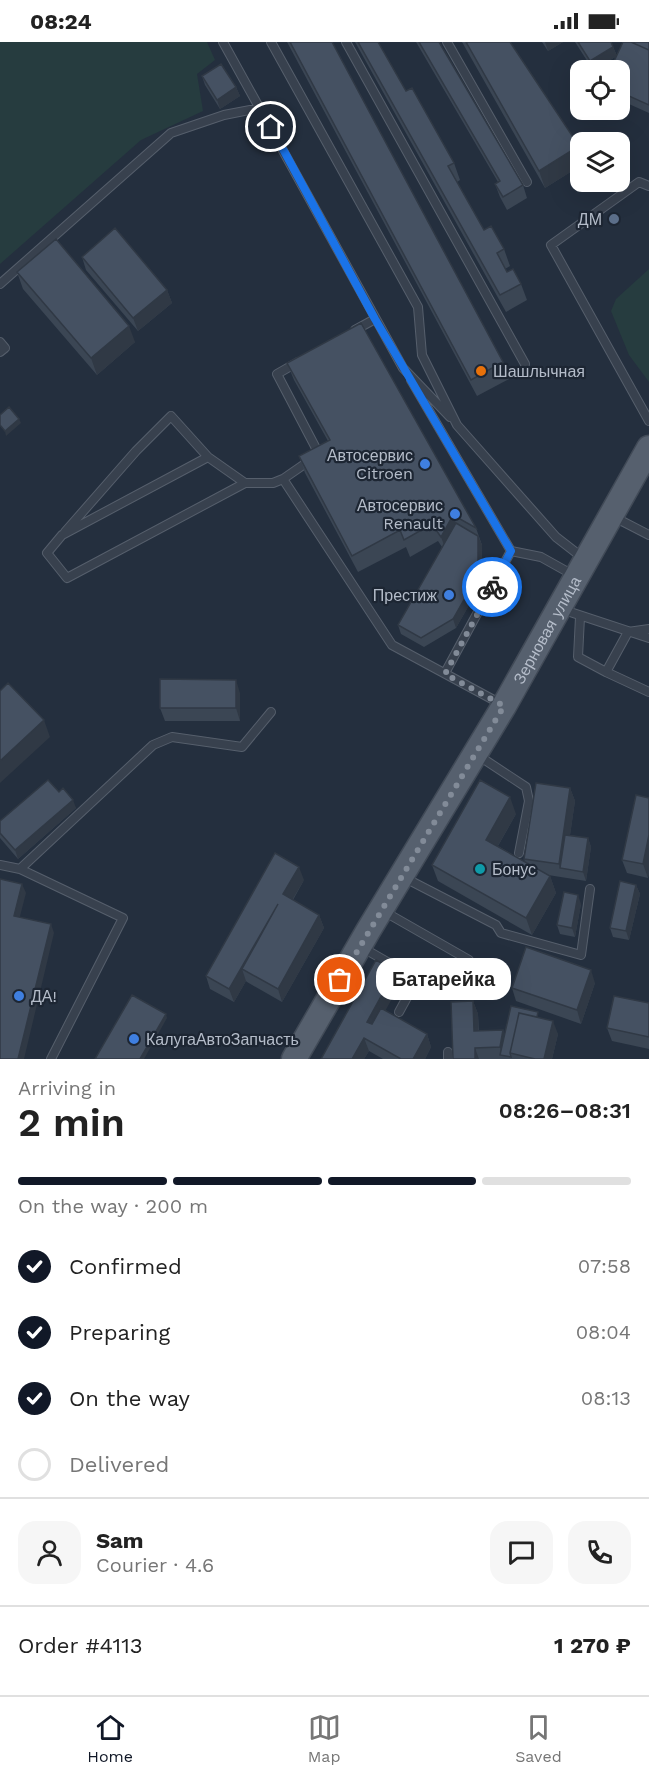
<!DOCTYPE html>
<meta charset="utf-8">
<style>
:root{--surface:#fff;--page:#f6f6f6;--text:#222;--muted:#767676;--line:#e0e0e0;--accent:#111827}
body{margin:0;font-family:"Work Sans",sans-serif;background:var(--page);color:var(--text);height:100vh;display:flex;flex-direction:column;font-size:22px;white-space:nowrap}
*{box-sizing:border-box;margin:0}
p{font-size:20px;color:var(--muted)}
.icon{flex:none;width:33px;height:33px;fill:none;stroke:currentColor;stroke-width:2;stroke-linecap:round;stroke-linejoin:round}
.map{position:relative;height:1017px;overflow:hidden}
.panel{display:flex;flex-direction:column;background:var(--surface);flex:1}
.panel>*{flex:none}
.fabs{position:absolute;left:570px;top:18px;display:grid;gap:12px}
.fabs a{display:grid;place-items:center;width:60px;height:60px;border-radius:12px;background:var(--surface);box-shadow:0 6px 24px #0002;font-size:30px}
.pin{position:absolute;display:grid;place-items:center;width:51px;height:51px;color:#fff;margin:-26px;border:3px solid #fff;border-radius:50%;box-shadow:0 2px 6px #0007}
.courier{position:absolute;display:grid;place-items:center;width:60px;height:60px;margin:-30px;border:4px solid #1a73e8;border-radius:50%;background:#fff;color:#222;box-shadow:0 2px 8px #0007}
.bubble{position:absolute;height:42px;border-radius:18px;background:var(--surface);box-shadow:0 6px 24px #0002;font-size:20px;font-weight:600;line-height:42px;text-align:center}
.headline em{font-style:normal;font-weight:600}
.headline div{display:flex;flex-direction:column-reverse}
.headline{display:flex;align-items:center;justify-content:space-between;height:102px;padding:0 18px}
h1{font-size:39px;font-weight:600;line-height:45px}
.bar{display:grid;grid-template-columns:repeat(4,1fr);gap:9px 6px;align-content:center;height:72px;padding:0 18px}
.bar i{height:8px;border-radius:4px;background:var(--line)}
.bar .on{background:var(--accent)}
.bar p{grid-column:span 4}
.line{display:flex;align-items:center;gap:15px;padding:0 18px;border-top:2px solid var(--line)}
.line div{flex:1}
.round{display:grid;place-items:center;flex:none;width:63px;height:63px;border-radius:18px;background:var(--page)}
ol{padding:0 18px;list-style:none}
li{display:flex;align-items:center;gap:18px;height:66px}
li p{margin-inline-start:auto}
li .icon{padding:6px;border-radius:50%;background:var(--accent);color:#fff;stroke-width:4}
li:last-child{color:var(--muted)}
li i{width:33px;height:33px;border:3px solid var(--line);border-radius:50%}
.status{display:flex;justify-content:space-between;align-items:center;height:42px;padding:0 30px;background:var(--surface);direction:ltr}
.status svg{height:16px;fill:currentColor}
.menu{display:flex;justify-content:space-around;align-items:center;height:84px;border-top:2px solid var(--line);background:var(--surface);font-size:16px;color:var(--muted)}
.menu a{display:grid;justify-items:center;gap:3px}
.menu .on{color:var(--accent)}
.map>svg:first-child{display:block}
.green{fill:#263c3f}
.lines{fill:none;stroke-linecap:round;stroke-linejoin:round}
.lane-casing{stroke:#565f6c;stroke-width:10}
.primary-casing{stroke:#414a57;stroke-width:27}
.lane{stroke:#38414e;stroke-width:8}
.primary{stroke:#56606e;stroke-width:24}
.wall{fill:#3b4654}
.shaded-wall{fill:#303945}
.building{fill:#455162;stroke:#303945;stroke-width:1.5}
.done{stroke:#828b98;stroke-width:6;stroke-dasharray:0 10.8}
.route{stroke:#1a73e8;stroke-width:8}
.service-dot{fill:#5c6f8a;stroke:#1d2633;stroke-width:2}
.food-dot{fill:#e8710a;stroke:#1d2633;stroke-width:2}
.shop-dot{fill:#3f7fe0;stroke:#1d2633;stroke-width:2}
.culture-dot{fill:#0f9aa8;stroke:#1d2633;stroke-width:2}
.labels{text-anchor:middle;dominant-baseline:central;stroke-width:4.5;stroke-linejoin:round;paint-order:stroke}
.poi-label{font-size:16px;fill:#b4bcc9;stroke:#1d2633;text-anchor:end}
.street-label{font-size:16px;fill:#b4bcc9;stroke:#1d2633}
</style>
<div class="status"><b>08:24</b><svg viewBox="0 0 49 12"><path d="M0 12V9h3v3zM5 12V6h3v6zM10 12V3h3v9zM15 12V0h3v12zM26 1h20v11H26zM47 4h2v5h-2z"/></svg></div>
<div class="map">
<svg width="649" height="1017" viewBox="0 0 649 1017">
<rect width="100%" height="100%" fill="#242f3e"/>
<path class="green" d="M0,0h207l8,18 -18,14 6,37 -62,29 -141,124z
M649,227v113l-20,-27 -18,-44 5,-12z"/>
<g class="lines">
<g class="lane-casing">
<path id="lane" d="M223,0l180,326 47,49
M271,0l147,265 4,48 35,70 99,112 27,21
M346,0l179,322
M447,0l80,140
M649,144l-10,-4 -88,63 98,176
M0,242l171,-151 53,-18 36,-7
M355,288l20,-11
M0,300l5,6 -5,4
M298,320l-21,12 42,80
M411,338l100,171 30,6 34,19
M208,415l37,26 -178,95 -20,-25 15,-18z
M283,437l26,-18
M245,441h28l10,-4 109,166 111,60
M614,475l35,18
M65,490l71,-81 35,-35 37,41
M561,567l88,29
M580,575l-2,40 28,15 22,-40 21,-3
M606,630l43,20
M445,631l66,-122
M479,714l47,31 3,14 -10,52
M0,823l20,4
M405,836l91,47 5,8 80,22 9,-66
M385,870l84,48
M363,906l54,31 -18,33
M448,1010v7
M51,1017l72,-141 -103,-49 133,-124 19,-8 70,10 29,-35"/>
</g>
<g class="primary-casing">
<g id="primary">
<path id="s1" d="M294,1017l74,-128 136,-225 145,-258"/>
</g>
</g>
<use href="#lane" class="lane"/>
<use href="#primary" class="primary"/>
</g>
<path class="wall" d="M287,0h45l171,320 6,17 -32,17z
M355,0h23l28,49 48,72 6,17 -3,2 27,48 20,19 6,17 -5,3 2,3 14,12 6,16 -21,12z
M416,0h23l84,143 4,13 -20,12 -7,-13 -5,-13 3,-2z
M462,0h48l69,104 1,5v15l-35,22z
M542,0h21l-15,9z
M575,0h36l6,14 -24,14z
M649,0v71l-29,-13v-30z
M202,34l34,11 4,9 -20,13 -15,-24z
M82,215l85,33 5,13 -34,28 -52,-61z
M17,230l118,70 -38,33 -74,-86z
M287,321l189,165 6,17 -1,39 -25,44 -32,19 -23,-13 -3,-9 44,-78 -4,-6 -28,16 -4,-10 -48,25 -53,-99 -6,-17 29,-15 -34,-61z
M240,651v28h-75l-5,-13z
M570,746l5,13 -5,34 18,3 3,9 -5,34 -38,-6 2,1 6,17 -24,42 -94,-54 -6,-16 84,-51 -18,32 27,16 -1,-3z
M59,750l17,16 -58,51 -18,-21v-17z
M649,756v73l-1,7 -21,-5 -5,-13z
M304,838l-11,20 26,15 5,13 -42,74 -35,-20 -1,-1 -12,21 -24,-13 -4,-13z
M636,843l4,9 -11,46 -16,-3 -3,-9z
M581,862l-6,33 -15,-3 -3,-9z
M395,929l5,13 -15,26 42,24 4,13 -6,12h-42l-14,-8 -5,8h-43z
M595,941l-14,41 -65,-23 -4,-13z
M473,959l5,13 1,17 24,-1 2,5 35,-17 18,16 -6,25h-99z
M649,961v46l-37,-8 -5,-13z"/>
<path class="shaded-wall" d="M545,0h18l-15,9z
M613,5l4,9 -24,14 -3,-9z
M236,45l4,9 -20,13 -3,-9z
M579,104l1,5v15l-35,22 -6,-17z
M167,248l5,13 -34,28 -5,-13z
M129,284l6,16 -38,33 -6,-17z
M19,377l2,4 -15,13 -1,-5z
M453,473l6,17 -12,21 -6,-16z
M478,494l4,9 -1,39 -25,44 -3,-9z
M236,638l4,13v28l-4,-13z
M44,678l6,17 -50,46v-22z
M570,746l5,13 -10,68 -5,-1 -1,-4z
M510,755l6,17 -24,42 -6,-16z
M73,758l3,8 -58,51 -3,-9z
M649,793v36l-1,7 -5,-14z
M588,796l3,9 -5,34 -3,-9z
M299,825l5,13 -16,27 -5,-13z
M550,834l6,17 -24,42 -6,-17z
M22,842l4,9 -8,31 -4,-8z
M636,843l4,9 -11,46 -3,-9z
M578,853l3,9 -6,33 -3,-9z
M278,862l-36,65 4,12 -12,21 -5,-13z
M319,873l5,13 -42,74 -4,-13z
M51,882l3,9 -30,126h-6z
M591,928l4,13 -14,41 -4,-14z
M395,929l5,13 -28,51 -5,-13z
M473,959l5,13 1,30 -5,-13z
M166,972l1,4 -23,41h-4z
M553,979l5,13 -6,25h-8z
M503,988l5,13 -6,12 -2,-8z
M427,992l4,13 -6,12h-12z
M364,996l5,13 -5,8h-12z
M475,1006l4,11h-4z"/>
<path class="building" d="M290,0h42l171,320 -32,18z
M358,0h20l28,49 6,-3 42,75 -6,3 36,64 7,-4 13,23 -7,4 10,19 6,-3 8,15 -21,11z
M419,0h20l84,143 -20,12 -8,-13 5,-3z
M466,0h44l69,104 -40,25z
M578,0h33l2,5 -23,14z
M623,0h8l18,8v55l-29,-13v-22h-10z
M631,0h18v8z
M221,22l15,23 -19,13 -15,-24z
M115,186l52,62 -34,28 -51,-61z
M56,197l73,87 -38,32 -74,-86z
M361,281l115,205 -23,-13 -12,22 -9,-13 -28,16 -4,-10 -48,26 -53,-100 31,-16 -43,-77z
M9,365l10,12 -14,12 -5,-6v-10z
M456,481l22,13v39l-25,44 -32,19 -23,-13z
M160,637l76,1v28h-76z
M8,641l36,37 -44,41v-70z
M48,738l11,12 4,-4 10,12 -58,50 -15,-17v-12z
M480,738l30,17 -24,43 64,36 -24,42 -94,-53z
M536,741l34,5 -11,76 -35,-5z
M636,753l13,3v37l-6,29 -21,-4z
M565,793l23,3 -5,34 -23,-4z
M275,811l24,14 -16,27 36,21 -41,74 -36,-20 36,-65 -49,85 -23,-13z
M0,837l22,5 -8,32 37,8 -33,135h-18z
M620,839l16,4 -10,46 -16,-3z
M564,850l14,3 -6,33 -15,-3z
M526,905l65,23 -14,40 -65,-22z
M376,918l19,11 -28,51 5,2 9,-16 46,26 -14,25h-12l-37,-21 -12,21h-31z
M132,953l34,19 -26,45h-45z
M614,954l35,7v34l-42,-9z
M473,959l1,30 29,-1 -3,17 -25,1v11h-22l-2,-57z
M511,964l27,6 -1,5 -18,-4 -9,40 1,4 -11,-2z
M519,971l34,8 -9,38h-9l-25,-6z"/>
<g class="lines">
<path class="done" d="M340,938l164,-274 -59,-32 47,-87"/>
<path class="route" d="M271,85l104,192 136,232 -19,36"/>
</g>
<circle class="service-dot" cx="614" cy="177" r="6"/>
<circle class="food-dot" cx="481" cy="329" r="6"/>
<g class="shop-dot">
<circle cx="425" cy="422" r="6"/>
<circle cx="455" cy="472" r="6"/>
<circle cx="449" cy="553" r="6"/>
<circle cx="19" cy="954" r="6"/>
<circle cx="134" cy="997" r="6"/>
</g>
<circle class="culture-dot" cx="480" cy="827" r="6"/>
<g class="labels">
<g class="poi-label">
<text x="602" y="177">ДМ</text>
<text x="493" y="329" text-anchor="start">Шашлычная</text>
<text x="413" y="413">Автосервис<tspan x="413" dy="18">Citroen</tspan></text>
<text x="443" y="463">Автосервис<tspan x="443" dy="18">Renault</tspan></text>
<text x="437" y="553">Престиж</text>
<text x="492" y="827" text-anchor="start">Бонус</text>
<text x="31" y="954" text-anchor="start">ДА!</text>
<text x="146" y="997" text-anchor="start">КалугаАвтоЗапчасть</text>
</g>
<g class="street-label">
<text stroke="none"><textPath href="#s1" startOffset="498">Зерновая улица</textPath></text>
</g>
</g>
</svg>
<div class="fabs">
<a><svg class="icon" aria-label="locate" viewBox="0 0 24 24"><circle cx="12" cy="12" r="6"/><path d="M12 2v4M12 18v4M2 12h4M18 12h4"/></svg></a>
<a><svg class="icon" aria-label="layers" viewBox="0 0 24 24"><path d="M12 4l9 5-9 5-9-5zM3 14l9 5 9-5"/></svg></a>
</div>
<div class="pin" style="left:340px;top:938px;background:#ea580c"><svg class="icon" aria-label="bag" viewBox="0 0 24 24"><path d="M5 8h14l-1 12H6zM9 8a3 3 0 0 1 6 0"/></svg></div>
<div class="pin" style="left:271px;top:85px;background:#1f2937"><svg class="icon" aria-label="home" viewBox="0 0 24 24"><path d="M3 11l9-7 9 7M6 9v11h12V9"/></svg></div>
<div class="courier" style="left:492px;top:545px"><svg class="icon" aria-label="bike" viewBox="0 0 24 24"><circle cx="6" cy="16" r="4"/><circle cx="18" cy="16" r="4"/><path d="M6 16l4-8h5l3 8M10 8l3 8H6M13 5h3"/></svg></div>
<div class="bubble" style="left:376px;top:916px;width:135px">Батарейка</div>
</div>
<section class="panel">
<div class="headline"><div><h1>2 min</h1><p>Arriving in</p></div><em>08:26–08:31</em></div>
<div class="bar"><i class="on"></i><i class="on"></i><i class="on"></i><i></i><p>On the way · 200 m</p></div>
<ol>
<li><svg class="icon" aria-label="check" viewBox="0 0 24 24"><path d="M5 12l5 5 9-10"/></svg>Confirmed<p>07:58</p></li>
<li><svg class="icon" aria-label="check" viewBox="0 0 24 24"><path d="M5 12l5 5 9-10"/></svg>Preparing<p>08:04</p></li>
<li><svg class="icon" aria-label="check" viewBox="0 0 24 24"><path d="M5 12l5 5 9-10"/></svg>On the way<p>08:13</p></li>
<li><i></i>Delivered</li>
</ol>
<div class="line" style="height:108px"><a class="round"><svg class="icon" aria-label="person" viewBox="0 0 24 24"><circle cx="12" cy="8" r="4"/><path d="M4 21q1-7 8-7t8 7"/></svg></a><div><b>Sam</b><p>Courier · 4.6</p></div><a class="round"><svg class="icon" aria-label="chat" viewBox="0 0 24 24"><path d="M4 5h16v11H9l-5 4z"/></svg></a><a class="round"><svg class="icon" aria-label="phone" viewBox="0 0 24 24"><path d="M5 4h4l2 5-3 2q2 4 5 5l2-3 5 2v4C11 20 4 13 5 4z"/></svg></a></div>
<div class="line" style="height:78px"><div>Order #4113</div><b>1 270 ₽</b></div>
</section>
<nav class="menu">
<a class="on"><svg class="icon" aria-label="home" viewBox="0 0 24 24"><path d="M3 11l9-7 9 7M6 9v11h12V9"/></svg>Home</a>
<a><svg class="icon" aria-label="map" viewBox="0 0 24 24"><path d="M3 6l6-2 6 2 6-2v14l-6 2-6-2-6 2zM9 4v14M15 6v14"/></svg>Map</a>
<a><svg class="icon" aria-label="saved" viewBox="0 0 24 24"><path d="M7 4h10v16l-5-4-5 4z"/></svg>Saved</a>
</nav>
